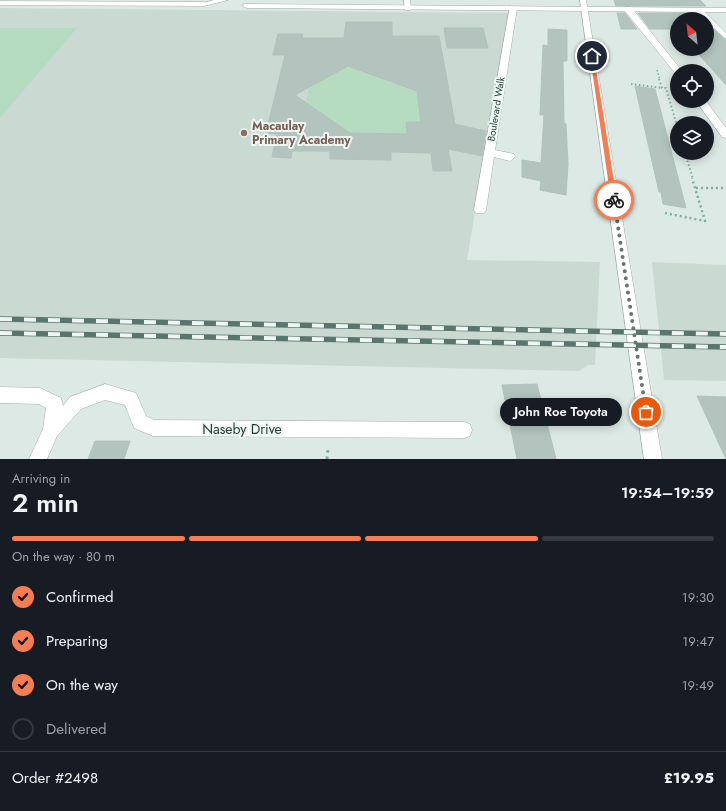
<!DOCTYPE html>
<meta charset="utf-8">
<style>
:root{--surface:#171b24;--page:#20242c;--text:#f1f3f6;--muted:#9ea1a6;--line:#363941;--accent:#f47d51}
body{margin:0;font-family:Jost,sans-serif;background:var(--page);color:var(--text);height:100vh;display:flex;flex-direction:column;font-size:15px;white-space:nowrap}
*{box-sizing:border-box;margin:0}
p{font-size:13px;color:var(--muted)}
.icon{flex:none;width:22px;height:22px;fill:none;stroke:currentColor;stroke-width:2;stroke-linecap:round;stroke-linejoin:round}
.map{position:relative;height:459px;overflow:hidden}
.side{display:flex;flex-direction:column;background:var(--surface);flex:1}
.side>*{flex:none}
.needle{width:26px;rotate:332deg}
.tools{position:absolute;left:670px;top:12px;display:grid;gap:8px}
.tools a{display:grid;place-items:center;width:44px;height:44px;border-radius:50%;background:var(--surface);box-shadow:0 2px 10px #0003;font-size:20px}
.pin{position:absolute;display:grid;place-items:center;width:34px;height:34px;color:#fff;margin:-17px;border:2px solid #fff;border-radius:50%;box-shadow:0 1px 4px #0007}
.courier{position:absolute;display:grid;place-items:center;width:40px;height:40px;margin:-20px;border:3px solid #f47d51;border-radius:50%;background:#fff;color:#222;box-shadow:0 1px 5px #0007}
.bubble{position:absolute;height:28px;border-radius:14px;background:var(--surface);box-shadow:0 2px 10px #0003;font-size:13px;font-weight:600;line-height:28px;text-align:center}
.summary em{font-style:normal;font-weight:600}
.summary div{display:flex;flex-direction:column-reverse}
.summary{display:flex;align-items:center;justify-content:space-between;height:68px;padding:0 12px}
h1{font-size:26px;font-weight:600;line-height:30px}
.bar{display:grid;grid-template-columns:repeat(4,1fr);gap:6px 4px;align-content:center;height:48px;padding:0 12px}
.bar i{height:5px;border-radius:3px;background:var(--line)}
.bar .current{background:var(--accent)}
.bar p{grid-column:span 4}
.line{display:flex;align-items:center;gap:10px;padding:0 12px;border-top:1px solid var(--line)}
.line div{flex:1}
ol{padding:0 12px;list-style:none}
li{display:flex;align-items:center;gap:12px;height:44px}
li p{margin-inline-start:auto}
li .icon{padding:4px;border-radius:50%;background:var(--accent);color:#111;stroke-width:4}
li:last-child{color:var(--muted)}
li i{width:22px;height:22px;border:2px solid var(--line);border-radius:50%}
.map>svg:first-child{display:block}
.built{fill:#cbd9d3}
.green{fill:#b5dbc0}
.building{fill:#b2c4bd;stroke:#b0c3bb;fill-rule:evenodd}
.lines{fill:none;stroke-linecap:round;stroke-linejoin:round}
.service-casing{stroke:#a0b1ab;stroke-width:1}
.minor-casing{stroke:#a0b1ab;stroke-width:1}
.tertiary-casing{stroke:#a0b1ab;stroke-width:1}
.path-far3{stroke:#7dae9f;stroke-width:1.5;stroke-dasharray:1.5 2;stroke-linecap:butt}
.path-far2{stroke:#7dae9f;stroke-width:2;stroke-dasharray:1.5 2.5;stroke-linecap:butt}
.path-far1{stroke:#7dae9f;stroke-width:2.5;stroke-dasharray:2 3;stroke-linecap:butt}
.path{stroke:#7dae9f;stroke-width:3;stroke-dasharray:2.5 4;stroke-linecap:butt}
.service{fill:#fff;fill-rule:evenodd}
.minor{fill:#fff;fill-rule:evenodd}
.tertiary{fill:#fff;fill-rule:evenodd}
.rail-casing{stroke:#59756e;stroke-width:5.5}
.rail{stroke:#edf6f2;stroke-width:4;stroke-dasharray:12;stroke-linecap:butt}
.route{fill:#f47d51}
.done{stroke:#627770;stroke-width:4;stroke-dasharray:0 7.2}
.education-dot{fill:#8d6e63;stroke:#edf6f2;stroke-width:1.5}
.labels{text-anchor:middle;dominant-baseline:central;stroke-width:4;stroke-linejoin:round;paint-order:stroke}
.far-street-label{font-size:10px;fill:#1f3932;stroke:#edf6f2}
.education-label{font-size:12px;font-weight:bold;fill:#785e54;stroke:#edf6f2;text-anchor:start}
.near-street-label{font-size:14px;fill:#1f3932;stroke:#edf6f2}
</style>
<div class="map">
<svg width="726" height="459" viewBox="0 0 726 459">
<rect width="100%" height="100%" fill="#dde9e4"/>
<path class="built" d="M0,8l508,5 -41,247 133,2 -5,103h-7l-9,6 -579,-13z
M652,262l74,3v116l-62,-1z"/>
<path class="green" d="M0,28h77l-77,90z
M352,63l65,28 4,31h-15l1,12 -57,-1 -44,-30 3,-16z"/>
<path class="building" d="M614,0h86l6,6h-90z
M617,13h8l12,16h-16z
M638,13h58l6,6h-25v12l-2,-2h-25z
M346,22h46v14h47l16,88 31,7 -4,25 -34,-7 4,22h-19l-2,-18 -40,-1v8l-61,-1v-8h-38l-1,7 -19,-1 5,-23 -11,-1 19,-78h-12l5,-21h25l-1,4h42zM348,66l69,25 4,31h-15l1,12 -57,-1 -55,-38z
M707,24l19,16v45l-32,-36h13z
M444,28h39l5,20h-41z
M548,29l19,1v31h-4l1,62 2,1 2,40 -2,31 -26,-5 1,-9 -19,-4v-17l19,3 3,-48h-4l3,-70 5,1z
M635,86l20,3 31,119 -23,-4 -2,-12h-2z
M537,384l19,75h-39l-15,-74z
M697,396l29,1v62z
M95,441h35l-6,18h-36z"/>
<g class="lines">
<g class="service-casing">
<path id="service" d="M214,0h14l-24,6 -4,-2z
M404,0h6l1,10h-6z
M510,6l7,2 -22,142 19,4 1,3 -5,4 -16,-4 -8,53 -2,3h-8l-2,-3z
M625,7h6l51,64 -7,2 -50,-62z
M696,101h10l20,27v10l-4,-1z"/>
</g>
<g class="minor-casing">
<path id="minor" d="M0,1l204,1 4,2 -4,2 -204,-1z
M244,4l482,4v4h-21l21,21v6l-19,-17v-3h-3l-7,-7 -450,-4 -4,-2z
M105,384l31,9 10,23 8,4 310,2 6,2 2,6 -2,6 -6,2 -311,-2 -19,-8 -9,-23 -20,-5 -24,9 -24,27 -10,23h-18l14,-30 3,-21 -7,-4 -39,-1v-16l40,1 21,10 2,8 7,-9z"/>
</g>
<g class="tertiary-casing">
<path id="tertiary" d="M580,0h6l76,459h-18z"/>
</g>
<path class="path-far3" d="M657,70l3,10"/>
<path class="path-far2" d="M659,79l3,9h4l11,38
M631,84l31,4
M685,153l8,26"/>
<path class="path-far1" d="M696,188h30
M665,213l40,8 -13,-43"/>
<path class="path" d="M327,459l1,-11"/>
<use href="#service" class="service"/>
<use href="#minor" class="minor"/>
<use href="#tertiary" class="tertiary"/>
<g class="rail-casing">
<path id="rail" d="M0,319l726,15
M0,333l726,14"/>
</g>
<use href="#rail" class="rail"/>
</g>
<path class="route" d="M592,54l2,2 23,144 -3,2 -3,-2 -21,-144z"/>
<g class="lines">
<path class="done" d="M614,200l32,212"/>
</g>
<circle class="education-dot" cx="244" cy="133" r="4"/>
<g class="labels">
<g class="far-street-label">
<text transform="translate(496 109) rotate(-81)">Boulevard Walk</text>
</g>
<g class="education-label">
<text x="252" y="126">Macaulay<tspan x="252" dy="14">Primary Academy</tspan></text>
</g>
<g class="near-street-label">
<text x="242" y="429">Naseby Drive</text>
</g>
</g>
</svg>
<div class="tools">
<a><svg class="needle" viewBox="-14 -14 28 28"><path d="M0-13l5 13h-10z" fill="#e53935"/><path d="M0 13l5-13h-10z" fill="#9ea1a6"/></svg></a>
<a><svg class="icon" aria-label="locate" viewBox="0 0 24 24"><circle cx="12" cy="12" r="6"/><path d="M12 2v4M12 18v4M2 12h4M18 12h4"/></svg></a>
<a><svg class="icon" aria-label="layers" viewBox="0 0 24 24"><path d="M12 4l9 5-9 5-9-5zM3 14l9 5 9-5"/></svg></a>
</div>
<div class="pin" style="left:646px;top:412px;background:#ea580c"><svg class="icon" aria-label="bag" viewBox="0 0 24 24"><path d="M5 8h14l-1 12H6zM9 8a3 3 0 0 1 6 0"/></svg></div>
<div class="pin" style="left:592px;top:56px;background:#1f2937"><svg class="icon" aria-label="home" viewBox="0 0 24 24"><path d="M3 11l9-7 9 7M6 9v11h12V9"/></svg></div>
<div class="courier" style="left:614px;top:200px"><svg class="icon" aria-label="bike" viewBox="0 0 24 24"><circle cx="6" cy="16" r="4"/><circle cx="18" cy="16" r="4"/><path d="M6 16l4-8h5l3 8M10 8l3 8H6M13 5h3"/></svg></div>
<div class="bubble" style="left:500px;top:398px;width:122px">John Roe Toyota</div>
</div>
<section class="side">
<div class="summary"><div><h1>2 min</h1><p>Arriving in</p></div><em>19:54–19:59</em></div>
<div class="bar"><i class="current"></i><i class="current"></i><i class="current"></i><i></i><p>On the way · 80 m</p></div>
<ol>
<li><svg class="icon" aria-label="check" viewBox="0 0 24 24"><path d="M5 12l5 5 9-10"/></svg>Confirmed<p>19:30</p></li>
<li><svg class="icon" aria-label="check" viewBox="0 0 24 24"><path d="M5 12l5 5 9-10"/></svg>Preparing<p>19:47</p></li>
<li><svg class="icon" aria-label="check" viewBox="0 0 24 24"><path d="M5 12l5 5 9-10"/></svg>On the way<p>19:49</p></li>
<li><i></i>Delivered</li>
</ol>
<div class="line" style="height:52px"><div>Order #2498</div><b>£19.95</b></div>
</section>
